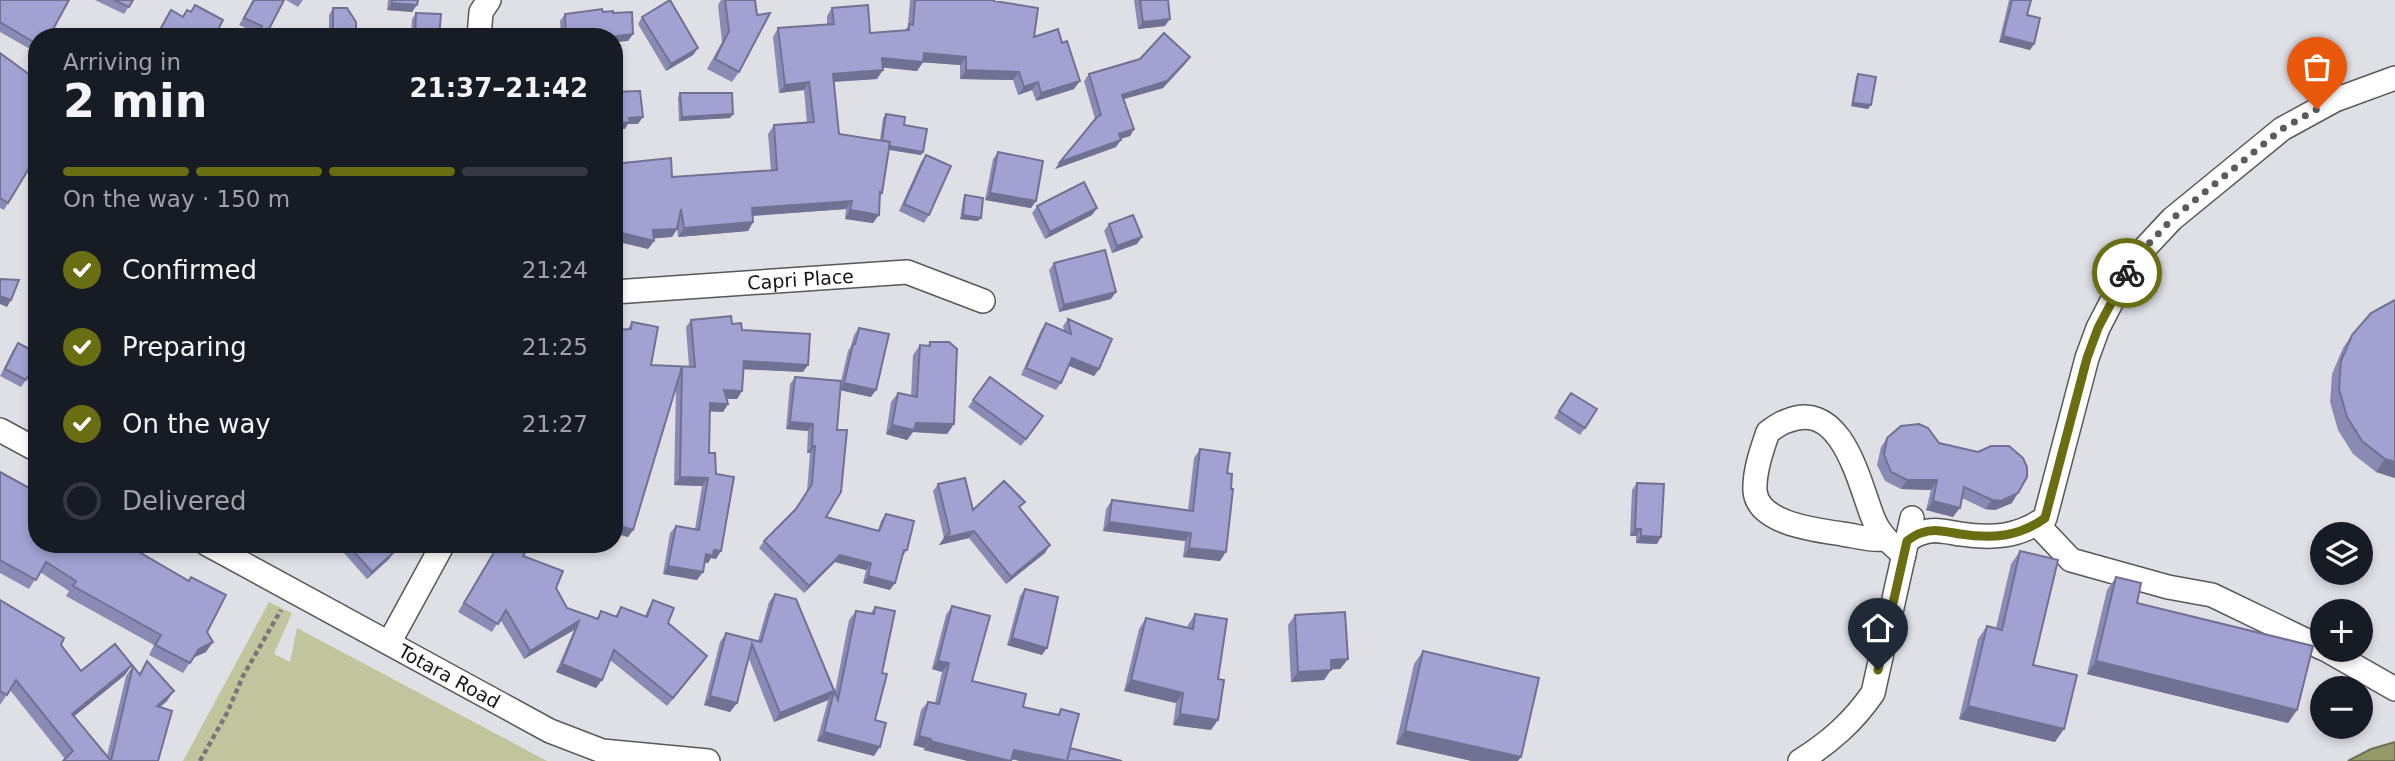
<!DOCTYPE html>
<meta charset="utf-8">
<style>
:root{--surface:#171b24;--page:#20242c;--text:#f1f3f6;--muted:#9ea1a6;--line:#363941;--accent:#6a6e12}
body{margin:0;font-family:"DejaVu Sans",sans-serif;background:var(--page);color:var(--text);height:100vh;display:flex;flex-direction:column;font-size:26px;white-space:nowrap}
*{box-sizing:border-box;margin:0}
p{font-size:23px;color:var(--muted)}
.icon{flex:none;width:38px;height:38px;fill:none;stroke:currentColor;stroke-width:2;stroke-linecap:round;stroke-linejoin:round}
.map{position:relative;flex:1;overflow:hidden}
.drawer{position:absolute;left:28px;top:28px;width:595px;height:525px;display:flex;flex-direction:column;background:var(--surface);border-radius:28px;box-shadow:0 4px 10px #0003}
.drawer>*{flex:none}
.buttons{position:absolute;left:2310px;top:522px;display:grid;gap:14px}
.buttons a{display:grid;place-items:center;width:63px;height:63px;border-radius:50%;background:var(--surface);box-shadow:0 4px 10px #0003;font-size:35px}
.pin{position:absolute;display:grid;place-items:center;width:60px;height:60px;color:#fff;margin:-72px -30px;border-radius:50% 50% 50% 0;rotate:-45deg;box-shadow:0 0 7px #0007}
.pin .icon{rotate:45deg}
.courier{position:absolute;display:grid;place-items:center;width:70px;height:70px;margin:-35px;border:5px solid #6a6e12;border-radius:50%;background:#fff;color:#222;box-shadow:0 2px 9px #0007}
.headline em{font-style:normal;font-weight:700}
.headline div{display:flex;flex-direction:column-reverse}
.headline{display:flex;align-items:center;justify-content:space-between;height:119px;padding:0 35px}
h1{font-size:46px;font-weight:700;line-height:52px}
.bar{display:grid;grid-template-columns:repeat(4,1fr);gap:10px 7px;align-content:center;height:84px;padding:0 35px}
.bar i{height:9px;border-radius:5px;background:var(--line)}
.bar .selected{background:var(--accent)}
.bar p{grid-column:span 4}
ol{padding:0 35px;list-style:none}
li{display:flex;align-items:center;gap:21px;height:77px}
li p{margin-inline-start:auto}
li .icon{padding:7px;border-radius:50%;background:var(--accent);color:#fff;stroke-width:4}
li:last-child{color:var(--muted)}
li i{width:38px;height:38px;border:4px solid var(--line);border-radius:50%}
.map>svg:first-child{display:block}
.green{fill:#c1c59e}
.water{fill:#959967;stroke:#6e714f;stroke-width:2}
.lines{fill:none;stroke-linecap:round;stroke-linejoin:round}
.minor-casing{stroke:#57575d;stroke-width:26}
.path{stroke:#76777a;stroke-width:4.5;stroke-dasharray:5 3.5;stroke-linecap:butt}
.minor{stroke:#fff;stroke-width:23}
.wall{fill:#8b8ab5}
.shaded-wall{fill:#717193}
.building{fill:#a2a1d2;stroke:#717193;stroke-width:2}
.done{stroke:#5b5b5f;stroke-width:7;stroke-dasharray:0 12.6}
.route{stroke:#6a6e12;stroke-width:9}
.labels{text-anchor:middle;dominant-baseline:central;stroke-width:6;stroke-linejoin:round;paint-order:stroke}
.street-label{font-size:19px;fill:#141416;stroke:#ededf3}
</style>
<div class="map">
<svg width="2395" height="761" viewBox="0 0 2395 761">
<rect width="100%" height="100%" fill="#dfe0e6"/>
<path class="green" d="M269,602l23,11 -18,41 16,8 7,-34 250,133h-364z"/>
<path class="water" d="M2395,742v19h-47l23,-12z"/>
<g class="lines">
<g class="minor-casing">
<g id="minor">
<path d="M479,37l2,-25 8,-12"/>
<path id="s1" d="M614,292l293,-20 76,29"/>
<path d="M0,430l37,20"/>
<path d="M2037,524l34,36 97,27 44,8 110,53"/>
<path d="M1885,539c-15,2 -27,-3 -43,-5 -25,-4 -84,-10 -87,-43 -1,-19 7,-42 13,-59 6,-4 12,-9 19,-11 55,-23 72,62 86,97 6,16 18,26 31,37"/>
<path d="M1907,541c4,-3 10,-7 15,-8 12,-5 26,-1 38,1 32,5 59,3 85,-16l42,-160 11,-30 30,-58 15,-20 29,-31 110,-90 53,-29 60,-22"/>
<path id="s2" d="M207,544l343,187 52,20 106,10"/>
<path d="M389,643l54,-99"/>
<path d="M2325,649l70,40"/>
<path d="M1800,761c30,-19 53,-39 73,-68l39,-175"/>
</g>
</g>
<path class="path" d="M200,761l27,-48 16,-37 38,-66"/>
<use href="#minor" class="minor"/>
</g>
<path class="wall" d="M0,0l37,37v16l-37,-21z
M95,0h38l-9,14z
M253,0h31l-15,29 13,8h-27l2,-4 -18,-8z
M286,0h17l-5,7z
M388,0h30l-6,12 -25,-2z
M721,0h34l-16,72 -7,10 -25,-13 15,-27 -4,-37z
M910,0h84v1l40,36 40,52 -38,12 -4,-11 -14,5 -5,-15 -53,-1v-14l-37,-3 -6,9 -34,-4 -6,12 -43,3 5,52 41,6 3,-22 3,-4 18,11 19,27 -2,3 -32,-5 -7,43 -2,4 -7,26 -28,-4 1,-10 -93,7v6l-5,9 -70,6 -1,-8 -5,8 -18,1v3l-6,8 24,-72 99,-6 -3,-37 6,-9 33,-2 -3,-33 -25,3 -6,-56 5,-9 49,-3v-9l5,-8 38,25 35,-3 3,-4z
M1134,0h34l-3,26 -27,3z
M2009,0h22l-4,15 7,29 -4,6 -31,-8z
M333,8l23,29h-27v-22z
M416,13l23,24h-28l1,-18z
M613,13l20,21 -5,7 -14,1v-5h-53l-1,-16 5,-7z
M642,17l56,31 -5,7 -27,16 -28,-47z
M0,53l8,150 -4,7 -4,-2z
M1190,57l-5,7 -22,24 -39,11 10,30 -4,7 -10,3 -4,8 -61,22 40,-50 -11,-38 5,-7z
M1858,74l10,35 -17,-3 5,-29z
M680,93l53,21 -3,4 -51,3 -1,-24z
M998,152l38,49 -5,7 -46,-8 8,-41z
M926,155l3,60 -5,8 -25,-12 22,-49z
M965,195l13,26 -18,-2 3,-20z
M1037,206l60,2 -5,7 -47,24 -13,-26z
M1109,224l28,20 -25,9 -8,-22z
M1054,263l57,36 -52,13 -10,-42z
M2395,300v178l-19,-6 -23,-18 -15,-24 -8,-28 2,-28 11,-26 9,-13z
M1068,319l31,50 -5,7 -25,-10 -8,17 -5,7 -35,-15 20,-45 5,-7 18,8 -1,-5z
M691,320l41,4 71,48 -60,-3 -1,22 -5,8h-10l1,5 -5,8 -14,-1v42l7,106 -5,-1 -3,5h-4l-7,17 -34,-6 7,-41 6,-7 19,3 7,-43 -28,-1 2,-99 -43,144 -5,7 -14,-4v-203h13l5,-8 19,43 38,2 -3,-40z
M859,328l12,69 -30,-7 -15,127 52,14 3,-10 5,-7 21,36 -5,7 -12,33 -27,-7 3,-13 -31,-8 -31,31 -45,-45 5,-7 31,-32 12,-18 3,-38h-3l1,-22 -22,-2 4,-45 5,-7 46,4 7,-30 3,-5 3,-11z
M930,342l24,82 -7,10 -34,-2 -6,8 -21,-6 5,-32 7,-9 13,3 2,-41 7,-10 7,1z
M18,343l8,37 -5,7 -21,-11 13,-26z
M990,377l53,39 -22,30 -53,-39z
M1571,393l14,35 -5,7 -26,-17z
M1887,438l52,5 73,60 -17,7 -10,-1 -23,-11 -9,19 -27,-7 5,-20 -30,-1 -16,-8 -8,-16 4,-18z
M1200,449l27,24 -7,88 -37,-4 2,-16 -82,-10 3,-22 6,-9 76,10 6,-52z
M0,472l29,21 8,51 97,5 73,83 -1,20 -13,6 -10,15 -34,-18 5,-10 -88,-49 3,-5 -29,-19 -11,17 -29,-16z
M1637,483l20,61 -21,-1v-7h-6l2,-46z
M938,484l35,26 47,-1 25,44 -39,31 -37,-46 -30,7 5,-7 -11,-47z
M336,544h51l2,15 -22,20z
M498,544h17l8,12 33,32 11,20 29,11 5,-8 14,6 6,-10 24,9 3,-7 5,-9 15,23 39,33 -40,50 -57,-46 -14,28 -40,-16 18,-42 -50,29 -24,-40 -8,13 -34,-20z
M2020,551l13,114 22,77 -96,-23 19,-80 9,-13 9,2 15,-64z
M2116,577l21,26 160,107 -9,13 -201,-49 20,-84z
M1025,589l17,66 -35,-10 13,-49z
M775,594l60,98 14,-72 7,-9 14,3 5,-7 7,66 -7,47 -1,36 -57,-15 11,-41 -54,22 -25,-63 -12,44 -7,9 -26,-7 16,-63 6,-9 32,8 11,-39z
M0,600l61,45 20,26 44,4 -51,41 33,40 19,-80 7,-10 6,8 8,-13 20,40 -7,6 -2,54 -93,-2 -55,-69 -10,15z
M952,606l20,75 51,26 34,8 4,-6 9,39 52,13h-102l-9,-2v2h-43l-44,-11v-2l-11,-3 8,-35 7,-8 7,1 7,-31 -10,-3 14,-54z
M1195,614l16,116 -38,-5 3,-22 -52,-12 15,-62 7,-11 41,10 1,-3z
M1295,615l53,44 -8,10h-9l-7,11 -33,2 -3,-57z
M1423,651l95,110h-46l-76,-17 18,-80z"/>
<path class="shaded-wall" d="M392,3l25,2 -5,7 -25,-2z
M1170,19l-5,7 -27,3 5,-7z
M633,34l-5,7 -14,1v-5z
M2003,36l31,8 -4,6 -31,-8z
M698,48l-5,7 -27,16 5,-7z
M924,53l42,4 -6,8 -42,-3z
M1190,57l-5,7 -22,24 -46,13 5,-6z
M882,58l41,4 -6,9 -41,-4z
M883,70l-6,9 -50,3 6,-8z
M966,70l53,2 -6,8 -53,-1z
M1080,81l-6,8 -38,12 5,-8z
M809,82l-5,8 -25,3 6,-8z
M1038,82l-6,8 -14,5 6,-8z
M1853,103l18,2 -3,4 -17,-3z
M733,114l-3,4 -51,3 3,-4z
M643,117l-5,7h-10l-3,5 -11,1v-6l15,-6z
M1134,129l-4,7 -16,5 5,-7z
M1121,140l-5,7 -61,22 5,-7z
M881,145l42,7 -2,3 -42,-7z
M990,193l46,8 -5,7 -46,-8z
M852,201l-6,8 -99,7 5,-8z
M1097,208l-5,7 -47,24 5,-7z
M850,210l29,5 -6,8 -28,-4z
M963,215l18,3 -3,3 -18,-2z
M753,222l-5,9 -70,6 6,-9z
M677,229l-5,8 -25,2 6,-9z
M614,231l40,10 -6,8 -34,-8z
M1142,237l-5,7 -25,9 5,-7z
M1116,292l-5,7 -52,13 5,-7z
M0,296l11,4 -4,7 -7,-3z
M1072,358l27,11 -5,7 -27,-11z
M744,361l64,4 -5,7 -65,-3z
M844,383l32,7 -5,7 -32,-7z
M724,390l18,1 -5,8 -18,-1z
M710,403l18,1 -5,8 -19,-1z
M790,422l23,2 -5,7 -22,-2z
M916,423l38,1 -7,10 -34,-2 -6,8 -21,-6 6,-9z
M812,446h3l-5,7h-3z
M2385,459l10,3v16l-19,-6z
M680,477l28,1 -6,8 -28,-1z
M1907,480h30l-6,10 -30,-1z
M2018,493l-6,10 -17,7 -10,-1 7,-9z
M1933,501l27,7 -7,9 -27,-7z
M1109,522l82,11 -6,8 -82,-10z
M614,524l19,6 -5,7 -14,-4z
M1635,529h6l-5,7h-6z
M974,531l-5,7 -30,7 5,-7z
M1641,536l20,1 -4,7 -21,-1z
M1050,545l-5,8 -39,31 5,-7z
M1189,548l37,4 -6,9 -37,-4z
M714,550l7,1 -5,8 -5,-1 -3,5 -8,-1 6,-8z
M394,552l-5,7 -22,20 5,-7z
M840,555l31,8 -5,7 -31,-8 -31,31 5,-7z
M668,566l35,6 -6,8 -34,-6z
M868,576l27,7 -5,7 -27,-7z
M579,621l-5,9 -50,29 6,-8z
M1012,638l35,10 -5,7 -35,-10z
M213,642l-7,10 -14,6 7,-9z
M707,656l-5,8 -35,42 6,-8z
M1348,659l-8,10 -17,1 8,-10z
M938,661l11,2 -7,9 -10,-3z
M2096,661l201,49 -9,13 -201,-49z
M562,664l40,16 -6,8 -40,-16z
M132,665l-7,10 -59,48 6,-9z
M1331,670l-7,10 -33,2 7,-10z
M1131,680l52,13 -7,10 -52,-12z
M174,691l-7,10 -17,14 7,-9z
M834,691l-6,9 -54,22 6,-9z
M710,696l27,7 -7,9 -26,-7z
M1968,706l96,23 -9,13 -96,-23z
M1180,714l38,6 -7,10 -38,-5z
M1405,731l116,26 -3,4h-46l-76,-17z
M824,732l56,15 -6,9 -57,-15z
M919,736l12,3 -7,9 -11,-3z
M930,741l80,20h-42l-44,-11z
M1014,750l52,11h-46l-13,-3z"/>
<path class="building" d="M0,0h69l-17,31 9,6h-24v7l-37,-22z
M114,0h19l-4,7z
M254,0h30l-15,29 13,8h-25l5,-11 -18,-8z
M392,0h26l-1,5 -25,-2z
M670,0l28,48 -27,16 -29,-47z
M725,0h30l2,15 13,-2 -31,59 -24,-13 14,-28z
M915,0h79v1l44,7 -4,29 24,-8 4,14 5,-2 13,40 -39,12 -3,-11 -14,5 -5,-15 -53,-2v-13l-42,-4 -1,9 -41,-4 1,12 -50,4 6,60 51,8 -8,51 -2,-1 -1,23 -29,-5 2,-9 -100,7 1,14 -69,6 -3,-19 -4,20 -24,1 1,11 -40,-10v-67l57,-6 1,19 105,-7 -3,-45 40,-3 -5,-40 -24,3 -7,-57 56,-4 -2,-16 36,-3 2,28 39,-3v-6l4,1z
M1140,0h28l2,19 -27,3z
M2012,0h19l-4,15 13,3 -6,26 -31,-8z
M195,5l28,15 -9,17h-58l15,-27 12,7 4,-7 4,2z
M333,8h14l9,14v15h-23z
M602,9l1,3 10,-1v2l19,-1 1,22 -23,3h-44l-1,-23z
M416,13l25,1 -2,23h-24z
M1164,33l26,24 -23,24 -45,14 12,34 -15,5 2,6 -61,22 37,-45 4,-2 -12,-41 51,-15z
M0,53l37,27v75l-29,48 -8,-5z
M1858,74l18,3 -5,28 -18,-2z
M640,91l3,26 -14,1 1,4 -16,2v-32z
M680,93h52l1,21 -51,3z
M886,114l19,3 -1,8 23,4 -4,23 -34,-6 1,-4 -8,-2z
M998,152l45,9 -7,40 -46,-8z
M926,155l25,11 -22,49 -25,-11z
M1084,182l13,26 -47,24 -13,-26z
M965,195l18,3 -2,20 -18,-3z
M1133,215l9,22 -25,9 -8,-22z
M1105,250l11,42 -52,13 -10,-42z
M0,279l19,1 -8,20 -11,-4z
M2395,300v162l-10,-3 -23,-18 -15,-24 -8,-28 2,-28 11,-26 19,-22z
M731,316l1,8 9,-1 1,7 68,4 -2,31 -64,-4 -2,30 -18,-1 4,14 -18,-1 -1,50h6l1,21 18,3 -13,74 -7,-1 -1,6 -7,-2 -3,18 -35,-6 8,-40 23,4 9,-52 -28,-1 2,-110 -49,163 -19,-6v-77l2,-17h-2v-100l17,-1 1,-7 26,5 -7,38 44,2 -4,-47z
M1068,319l44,20 -13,30 -27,-11 -11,25 -35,-15 20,-45 25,11z
M859,328l30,6 -13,56 -32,-7 9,-39h2z
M930,342h19l8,7 -3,75 -38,-1 -2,7 -22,-5 6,-32 19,4 3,-52 10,1z
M18,343l19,10v6l-11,21 -21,-11z
M795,377l46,4 -4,49h10l-6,62 -15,25 53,14 7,-17 28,7 -7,29h-3l-9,33 -27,-7 3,-13 -31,-8 -31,31 -45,-45 32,-32 16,-25 3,-38h-3l1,-22 -23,-2z
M990,377l53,39 -17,23 -53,-39z
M1571,393l26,16 -12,19 -26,-17z
M1919,424l9,4 11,15 39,9 13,-6h18l14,12 4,9v10l-9,16 -17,8 -9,-1 -28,-13 -4,21 -27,-7 4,-21h-30l-16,-8 -7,-17 3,-17 14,-12z
M1200,449l30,4 -3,20 5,1 -1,15h2l-7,63 -37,-4 2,-15 -82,-11 3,-22 81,11z
M0,472l31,17 -2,4 8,4v47h92l6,3 -1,2 55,32 2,-4 35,18 -19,37 6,10 -14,7 -9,14 -35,-18 6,-10 -88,-49 3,-5 -30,-19 -10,18 -36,-20z
M965,478l8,32 31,-29 21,21 -6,5 31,38 -39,32 -37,-46 -30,7 6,-5 -12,-49z
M1637,483l27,1 -3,53 -20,-1v-7h-6z
M347,544h40l7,8 -22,20z
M499,544h16l11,7 -3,5 40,15 -7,17 11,20 31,11 3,-8 16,6 4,-10 26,10 6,-17 21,8 -6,15 39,33 -34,42 -59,-48 -12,30 -40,-16 17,-43 -49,30 -24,-41 -8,14 -34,-21z
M2020,551l38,9 -25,105 44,10 -13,54 -96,-23 19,-80 15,4z
M2116,577l25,6 -4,20 176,43 -16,64 -201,-49z
M1025,589l33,8 -11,51 -35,-10z
M775,594l21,5 42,101 18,-89 18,3 1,-7 20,4 -13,62 5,1 -12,46 11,3 -6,24 -56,-15 10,-41 -54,22 -28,-69 -15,59 -27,-7 16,-63 35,9z
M0,600l64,38 -3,7 20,26 34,-27 17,21 -60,49 39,47 22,-95 7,9 7,-14 27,30 -17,15 15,5 -14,50h-95l10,-10 -57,-71 -9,15 -7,-4z
M952,606l38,10 -18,65 54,13 -3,13 36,8 2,-6 18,5 -9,34 52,13h-55l3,-12 -3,12 -53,-11 -3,11h-1l-80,-20 1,-2 -12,-3 9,-34 11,2 10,-41 -11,-2z
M1345,612l3,47 -17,1v10l-33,2 -3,-57z
M1195,614l32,5 -9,60 6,1 -6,40 -38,-6 3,-21 -52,-13 15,-62 47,11z
M1423,651l116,27 -18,79 -116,-26z"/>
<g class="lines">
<path class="done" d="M2127,273l16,-23 29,-31 110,-90 35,-20"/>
<path class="route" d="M1878,670l29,-129c4,-3 10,-7 14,-8 13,-5 27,-1 39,1 32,5 59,3 85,-16l42,-160 11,-30 29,-55"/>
</g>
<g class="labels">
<g class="street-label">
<text stroke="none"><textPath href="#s1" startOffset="187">Capri Place</textPath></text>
<text stroke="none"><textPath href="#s2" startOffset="276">Totara Road</textPath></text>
</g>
</g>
</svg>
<div class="buttons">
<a><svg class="icon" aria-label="layers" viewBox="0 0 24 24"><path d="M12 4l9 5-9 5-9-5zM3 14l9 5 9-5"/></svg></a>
<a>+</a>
<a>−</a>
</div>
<div class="pin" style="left:2317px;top:109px;background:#ea580c"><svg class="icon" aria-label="bag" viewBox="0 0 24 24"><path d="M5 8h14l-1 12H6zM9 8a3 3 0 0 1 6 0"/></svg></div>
<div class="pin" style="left:1878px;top:670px;background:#1f2937"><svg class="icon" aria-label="home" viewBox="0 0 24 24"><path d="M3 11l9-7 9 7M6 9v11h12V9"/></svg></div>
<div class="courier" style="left:2127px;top:273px"><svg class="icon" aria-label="bike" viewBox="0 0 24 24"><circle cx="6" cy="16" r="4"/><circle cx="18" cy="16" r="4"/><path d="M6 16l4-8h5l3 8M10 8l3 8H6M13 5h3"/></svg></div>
<section class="drawer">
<div class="headline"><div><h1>2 min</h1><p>Arriving in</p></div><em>21:37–21:42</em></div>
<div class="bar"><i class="selected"></i><i class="selected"></i><i class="selected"></i><i></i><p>On the way · 150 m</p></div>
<ol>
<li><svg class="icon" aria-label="check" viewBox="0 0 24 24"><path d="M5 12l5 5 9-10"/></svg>Confirmed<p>21:24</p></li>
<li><svg class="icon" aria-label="check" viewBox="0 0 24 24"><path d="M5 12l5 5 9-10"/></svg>Preparing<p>21:25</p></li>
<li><svg class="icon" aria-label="check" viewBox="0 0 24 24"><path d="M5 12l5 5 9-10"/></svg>On the way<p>21:27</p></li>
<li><i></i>Delivered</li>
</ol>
</section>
</div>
